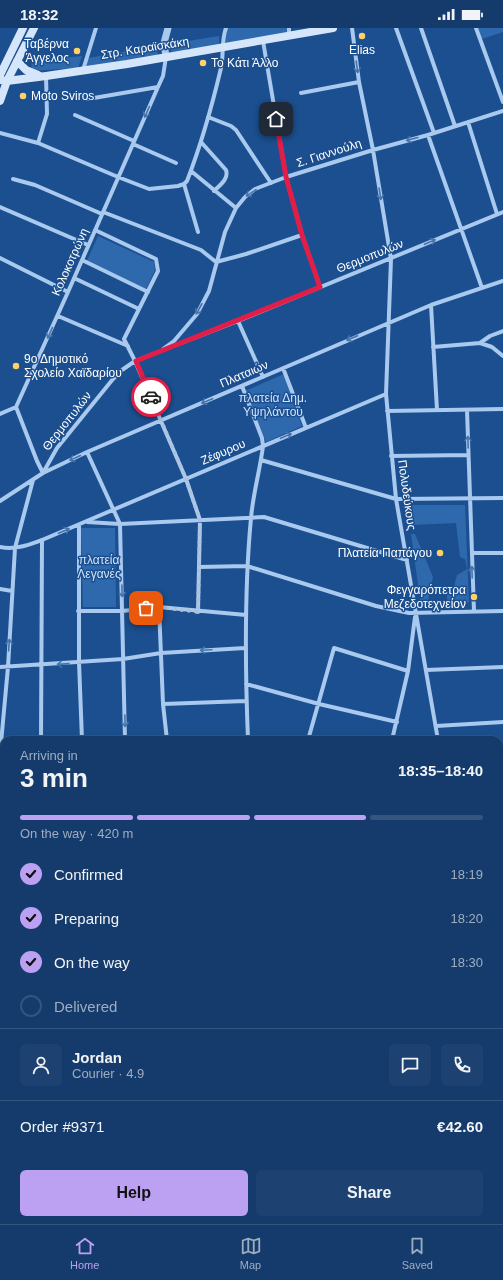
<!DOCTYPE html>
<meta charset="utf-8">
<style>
:root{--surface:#143b6b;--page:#1d4271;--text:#f1f3f6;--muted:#9dadc1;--line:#33557e;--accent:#bca0f2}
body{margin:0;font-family:Arial,sans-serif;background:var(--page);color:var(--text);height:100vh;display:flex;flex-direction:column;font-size:15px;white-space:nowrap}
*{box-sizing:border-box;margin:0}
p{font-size:13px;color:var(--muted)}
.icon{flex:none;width:22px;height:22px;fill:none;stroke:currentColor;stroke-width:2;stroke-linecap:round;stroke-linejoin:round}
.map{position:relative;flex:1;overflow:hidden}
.side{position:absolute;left:0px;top:708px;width:503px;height:488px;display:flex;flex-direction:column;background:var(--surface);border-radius:12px 12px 0 0;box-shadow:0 4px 16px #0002,0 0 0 1px var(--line)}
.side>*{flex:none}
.pin{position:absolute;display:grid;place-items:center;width:34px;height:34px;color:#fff;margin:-17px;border-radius:8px;box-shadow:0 2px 6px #0006}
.courier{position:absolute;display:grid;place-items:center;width:40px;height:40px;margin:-20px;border:3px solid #e11d48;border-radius:50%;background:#fff;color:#222;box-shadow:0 1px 5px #0007}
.headline em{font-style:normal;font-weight:700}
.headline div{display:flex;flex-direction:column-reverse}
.headline{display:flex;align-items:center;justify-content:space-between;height:68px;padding:0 20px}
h1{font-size:26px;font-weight:700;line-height:30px}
.bar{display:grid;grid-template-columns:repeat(4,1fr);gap:6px 4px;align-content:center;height:48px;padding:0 20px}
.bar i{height:5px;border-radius:3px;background:var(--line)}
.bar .active{background:var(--accent)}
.bar p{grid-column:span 4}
.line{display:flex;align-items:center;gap:10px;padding:0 20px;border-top:1px solid var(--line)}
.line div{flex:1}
.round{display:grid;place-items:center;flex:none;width:42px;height:42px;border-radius:6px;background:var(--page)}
ol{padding:0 20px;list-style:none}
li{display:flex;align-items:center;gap:12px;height:44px}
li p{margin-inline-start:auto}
li .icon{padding:4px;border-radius:50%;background:var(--accent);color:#111;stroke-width:4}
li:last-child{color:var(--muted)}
li i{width:22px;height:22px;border:2px solid var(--line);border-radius:50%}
.primary-button{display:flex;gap:8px;margin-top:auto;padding:8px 20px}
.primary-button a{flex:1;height:46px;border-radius:6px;background:var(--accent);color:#111;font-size:16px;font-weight:700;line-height:46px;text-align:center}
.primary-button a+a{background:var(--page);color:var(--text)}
.status{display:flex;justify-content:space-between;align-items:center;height:28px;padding:0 20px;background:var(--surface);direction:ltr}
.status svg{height:11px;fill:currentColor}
.dock{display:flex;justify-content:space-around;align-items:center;height:56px;border-top:1px solid var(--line);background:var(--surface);font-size:11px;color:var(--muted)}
.dock a{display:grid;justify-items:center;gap:2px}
.dock .active{color:var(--accent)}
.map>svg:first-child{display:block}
.green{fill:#2e69ad}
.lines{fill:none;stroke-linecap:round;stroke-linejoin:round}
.minor{stroke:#a9c9ee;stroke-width:4}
.tertiary{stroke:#a9c9ee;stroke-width:7}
.secondary{stroke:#d6e6fa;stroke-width:8}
.oneway{stroke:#4674ac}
.done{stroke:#afc1d8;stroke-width:4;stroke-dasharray:0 7.2}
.route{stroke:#e11d48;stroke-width:5}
.poi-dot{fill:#ffd166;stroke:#1b4f8f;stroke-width:1.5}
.labels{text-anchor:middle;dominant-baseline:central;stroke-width:3;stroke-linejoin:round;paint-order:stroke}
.poi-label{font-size:12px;fill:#fff;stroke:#1b4f8f;text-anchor:end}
.street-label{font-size:12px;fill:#fff;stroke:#1b4f8f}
.park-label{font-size:12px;fill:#cfe3fa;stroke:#1b4f8f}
</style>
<div class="status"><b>18:32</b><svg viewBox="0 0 49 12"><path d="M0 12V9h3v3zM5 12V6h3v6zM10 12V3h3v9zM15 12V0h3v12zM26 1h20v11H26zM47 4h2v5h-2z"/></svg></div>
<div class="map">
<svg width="503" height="1196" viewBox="0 0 503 1196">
<rect width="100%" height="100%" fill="#1b4f8f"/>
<path class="green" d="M228,0h59v6l-61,11 -2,-10z
M478,0h25v4l-21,7z
M219,8v9l-48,7 -1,-8z
M157,18l1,10 -73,11 3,-9z
M82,28l-4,12 -46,3 -1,-10z
M98,208l56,26 1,8 -9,19 -59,-28z
M284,346l18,52 -36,16 -21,-51z
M408,477h57l4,97 -48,4 -10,-72h4l18,43 -5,24 7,3 12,-2v-9l7,-7 3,-11 10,-6 -2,-10 -5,-2 -4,-34 -44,2z
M81,500h34l1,79h-33z
M503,856v216l-4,1v-207l3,-9z
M315,1192h79v4h-81z"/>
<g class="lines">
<path class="minor" d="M352,0l7,54 14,68 18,109 -5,135 10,105 42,241
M396,0l38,105
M421,0l34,98
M476,0l27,74
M289,7v-7
M263,13l23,136 16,58 18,52
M83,42l13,-42
M301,65l58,-11
M88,71l70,-12
M75,87l59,26
M208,89l23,9 5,4 35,53
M468,94l29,92
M0,105l38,10 80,34 31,12 29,-3 6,-2
M428,107l54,153
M201,114l25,28c3,9 -6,15 -12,21
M38,115l9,-29 -1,-38
M133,116l43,19
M191,143l45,37
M13,151l22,6 67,29
M184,156l3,-3c14,-36 25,-75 34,-113 3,-13 0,-27 5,-40
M184,156l14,48
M0,179l88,38
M103,184l98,38 15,12 30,-8 56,-19
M95,202l61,29 2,12 -34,68 11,22 51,118 14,41 -2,92
M0,230l68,34
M82,232l66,32
M74,250l65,31
M431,277l6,105
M58,288l70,30
M238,293l25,56
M480,315l12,4 11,9
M433,319l47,-4 10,-7 13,-5
M163,321l11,-8 23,-27 12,-23 16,-59 11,-24 9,-11 10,-8 31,-12 87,-27 55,-15 75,-24
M283,340l23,60
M242,358l20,52 1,8c-3,24 -10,48 -12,72 -7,74 -6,148 -3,222
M467,382l7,201
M387,383l116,-2
M0,386l16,-7
M87,424l33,72 5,216
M391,428l77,-1
M261,432l135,39 107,-1
M43,445l14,-25 56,-69 9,-9 13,-9 103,-40 265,-109
M43,445l-6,-12 -21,-54 52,-115 90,-205 5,-11 3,-19
M0,473l43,-28 44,-21 344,-147 72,-24
M87,494l33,2 144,-7 143,43
M79,497v137l3,78
M0,519c16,3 28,-2 42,-7l344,-146
M472,525h31
M199,539l48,-1 129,40 33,7 94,-2
M0,561l12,2
M159,579l4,97 4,36
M78,583h44l37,-4 87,8
M0,639l123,-8 38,-6 84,-5
M426,642l77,-3
M246,656l73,20 78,18
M163,676l83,-3
M436,698l67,-4
M41,712l1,-200
M308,712l26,-92 74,23
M392,712l16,-69 7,-54
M0,726l8,-87 7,-119 18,-68
M0,737l4,1
M499,740l4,-3
M499,791l4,1
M0,1064h4
M197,1192v4
M13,1196l1,-4
M52,1196l1,-4
M110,1196l2,-4
M150,1196v-4
M243,1196v-4
M295,1196v-4
M481,1196l4,-3 18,-1"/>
<path class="tertiary" d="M166,29l-2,-14 4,-15
M499,851l3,-8
M0,853h4
M0,959h4"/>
<path class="secondary" d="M17,33l9,9 12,5
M0,47l23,-47
M0,52l7,1 39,-5 81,-12 206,-36
M0,73l7,-20 27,-53"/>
</g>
<defs><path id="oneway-shaft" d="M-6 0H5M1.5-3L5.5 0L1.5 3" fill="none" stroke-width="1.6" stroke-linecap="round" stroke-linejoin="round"/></defs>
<g class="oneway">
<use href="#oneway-shaft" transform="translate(357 39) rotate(82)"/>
<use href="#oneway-shaft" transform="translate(147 84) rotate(114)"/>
<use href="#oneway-shaft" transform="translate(412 111) rotate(165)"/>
<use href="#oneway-shaft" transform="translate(251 165) rotate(146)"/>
<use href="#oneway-shaft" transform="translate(380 166) rotate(81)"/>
<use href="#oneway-shaft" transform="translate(430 214) rotate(-23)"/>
<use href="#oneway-shaft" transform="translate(199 281) rotate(119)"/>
<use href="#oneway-shaft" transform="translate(50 305) rotate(114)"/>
<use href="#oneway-shaft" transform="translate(352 310) rotate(157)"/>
<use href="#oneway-shaft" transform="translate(207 373) rotate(157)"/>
<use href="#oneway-shaft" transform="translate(286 408) rotate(-23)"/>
<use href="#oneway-shaft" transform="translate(468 414) rotate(-92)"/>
<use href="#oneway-shaft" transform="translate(75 430) rotate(155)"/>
<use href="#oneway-shaft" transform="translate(64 503) rotate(-23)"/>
<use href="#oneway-shaft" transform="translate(472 544) rotate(-92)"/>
<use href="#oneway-shaft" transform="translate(122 563) rotate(89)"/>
<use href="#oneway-shaft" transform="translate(9 617) rotate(-86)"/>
<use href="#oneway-shaft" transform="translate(206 622) rotate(177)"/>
<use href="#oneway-shaft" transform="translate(63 636) rotate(176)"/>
<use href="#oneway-shaft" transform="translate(125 693) rotate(89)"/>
</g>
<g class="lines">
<path class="done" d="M146,580l13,-1 39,5 2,-92 -14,-41 -35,-82"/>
<path class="route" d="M151,369l-15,-36 184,-74 -18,-52 -16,-58 -10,-58"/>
</g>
<g class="poi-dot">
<circle cx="362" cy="8" r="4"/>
<circle cx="77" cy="23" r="4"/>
<circle cx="203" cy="35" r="4"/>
<circle cx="23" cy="68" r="4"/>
<circle cx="16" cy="338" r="4"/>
<circle cx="440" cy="525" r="4"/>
<circle cx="474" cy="569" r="4"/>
</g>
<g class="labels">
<g class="poi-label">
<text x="69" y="16">Ταβέρνα<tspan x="69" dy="14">Άγγελος</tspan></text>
<text x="362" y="22" text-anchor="middle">Elias</text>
<text x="211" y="35" text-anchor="start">Το Κάτι Άλλο</text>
<text x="31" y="68" text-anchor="start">Moto Sviros</text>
<text x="24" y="331" text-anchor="start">9ο Δημοτικό<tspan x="24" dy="14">Σχολείο Χαϊδαρίου</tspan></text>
<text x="432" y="525">Πλατεία Παπάγου</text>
<text x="466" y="562">Φεγγαρόπετρα<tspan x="466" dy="14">Μεζεδοτεχνείον</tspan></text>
</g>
<g class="street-label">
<text transform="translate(145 20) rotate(-9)">Στρ. Καραϊσκάκη</text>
<text transform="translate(329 125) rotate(-18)">Σ. Γιαννούλη</text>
<text transform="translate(370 228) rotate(-22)">Θερμοπυλών</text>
<text transform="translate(70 234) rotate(-66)">Κολοκοτρώνη</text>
<text transform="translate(244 346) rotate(-23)">Πλαταιών</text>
<text transform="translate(67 393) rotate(-52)">Θερμοπυλών</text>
<text transform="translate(223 424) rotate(-23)">Ζέφυρου</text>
<text transform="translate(407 467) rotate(82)">Πολυδεύκους</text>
</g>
<g class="park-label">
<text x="273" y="370">πλατεία Δημ.<tspan x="273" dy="14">Υψηλάντου</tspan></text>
<text x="99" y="532">πλατεία<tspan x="99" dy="14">Λεγανές</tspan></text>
</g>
</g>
</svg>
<div class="pin" style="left:146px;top:580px;background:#ea580c"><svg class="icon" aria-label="bag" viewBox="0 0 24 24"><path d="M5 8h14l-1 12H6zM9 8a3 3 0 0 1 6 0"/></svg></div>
<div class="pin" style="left:276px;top:91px;background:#1f2937"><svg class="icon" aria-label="home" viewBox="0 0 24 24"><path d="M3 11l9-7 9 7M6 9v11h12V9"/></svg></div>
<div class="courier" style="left:151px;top:369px"><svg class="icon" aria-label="car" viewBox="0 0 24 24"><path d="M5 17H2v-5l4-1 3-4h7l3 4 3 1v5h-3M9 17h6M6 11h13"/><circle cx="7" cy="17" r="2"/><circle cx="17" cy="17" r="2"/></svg></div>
<section class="side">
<div class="headline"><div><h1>3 min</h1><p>Arriving in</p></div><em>18:35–18:40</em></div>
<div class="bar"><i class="active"></i><i class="active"></i><i class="active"></i><i></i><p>On the way · 420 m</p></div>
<ol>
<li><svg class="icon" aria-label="check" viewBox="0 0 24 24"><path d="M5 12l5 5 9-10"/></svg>Confirmed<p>18:19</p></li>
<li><svg class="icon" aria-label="check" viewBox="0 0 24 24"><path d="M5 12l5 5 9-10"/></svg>Preparing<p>18:20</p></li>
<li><svg class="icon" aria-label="check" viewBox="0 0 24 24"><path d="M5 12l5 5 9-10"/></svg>On the way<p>18:30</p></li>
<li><i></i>Delivered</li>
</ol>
<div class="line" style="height:72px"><a class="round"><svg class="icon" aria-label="person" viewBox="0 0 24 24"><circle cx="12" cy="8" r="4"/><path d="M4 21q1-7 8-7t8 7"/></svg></a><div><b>Jordan</b><p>Courier · 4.9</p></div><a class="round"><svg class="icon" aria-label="chat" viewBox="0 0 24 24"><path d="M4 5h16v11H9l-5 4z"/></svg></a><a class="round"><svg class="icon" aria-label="phone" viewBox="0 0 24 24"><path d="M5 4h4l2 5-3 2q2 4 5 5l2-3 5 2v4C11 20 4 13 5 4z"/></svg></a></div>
<div class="line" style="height:52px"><div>Order #9371</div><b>€42.60</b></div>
<div class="primary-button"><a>Help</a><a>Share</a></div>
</section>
</div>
<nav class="dock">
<a class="active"><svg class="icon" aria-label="home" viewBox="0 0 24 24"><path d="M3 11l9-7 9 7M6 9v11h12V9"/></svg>Home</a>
<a><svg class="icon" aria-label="map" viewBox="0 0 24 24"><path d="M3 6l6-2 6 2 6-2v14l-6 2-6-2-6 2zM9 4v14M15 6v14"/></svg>Map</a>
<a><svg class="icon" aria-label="saved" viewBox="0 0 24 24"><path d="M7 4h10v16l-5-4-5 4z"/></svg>Saved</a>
</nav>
